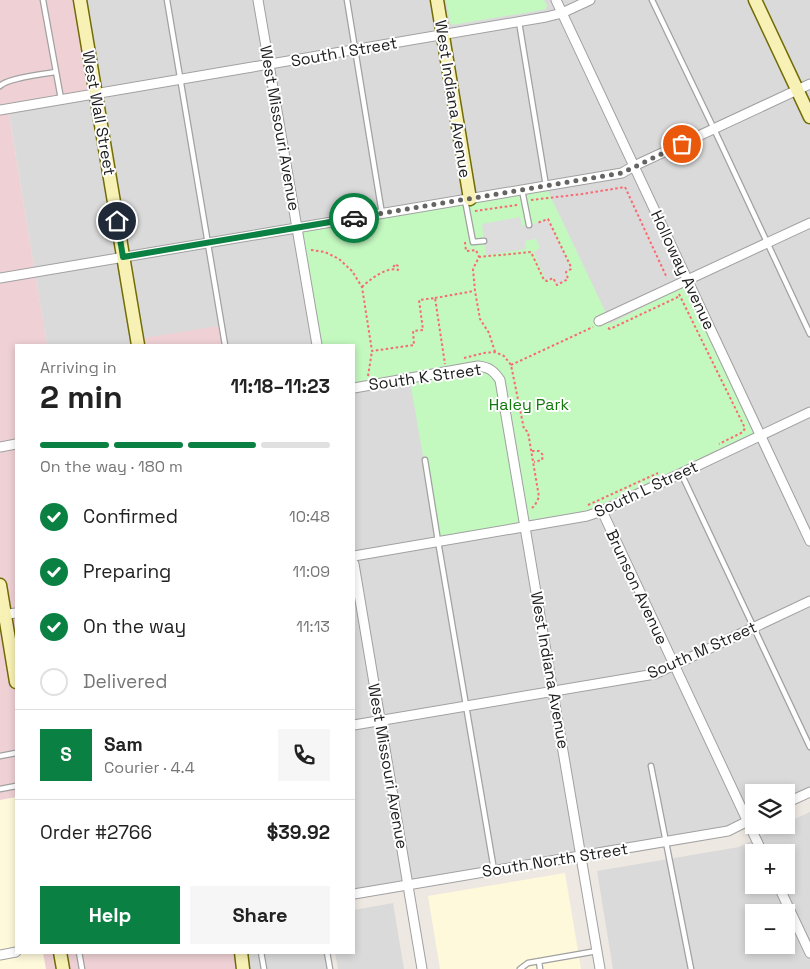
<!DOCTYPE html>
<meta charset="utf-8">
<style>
:root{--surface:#fff;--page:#f6f6f6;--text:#222;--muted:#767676;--line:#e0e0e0;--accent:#0b8043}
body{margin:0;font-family:"Space Grotesk",sans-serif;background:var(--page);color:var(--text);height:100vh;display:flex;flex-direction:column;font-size:19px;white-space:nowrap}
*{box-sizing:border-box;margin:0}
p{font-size:16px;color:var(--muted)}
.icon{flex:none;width:28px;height:28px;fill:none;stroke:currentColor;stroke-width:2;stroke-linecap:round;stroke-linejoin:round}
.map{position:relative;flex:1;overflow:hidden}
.side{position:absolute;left:15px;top:344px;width:340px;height:610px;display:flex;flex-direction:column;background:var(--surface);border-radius:0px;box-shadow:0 2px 8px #0003}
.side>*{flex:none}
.tools{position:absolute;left:745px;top:784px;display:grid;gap:10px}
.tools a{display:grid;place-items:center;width:50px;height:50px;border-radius:0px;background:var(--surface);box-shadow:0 2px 8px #0003;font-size:25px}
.pin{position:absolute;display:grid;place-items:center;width:42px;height:42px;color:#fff;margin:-21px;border:2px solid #fff;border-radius:50%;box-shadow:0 1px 5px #0007}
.courier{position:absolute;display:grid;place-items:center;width:50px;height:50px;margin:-25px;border:4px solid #0b8043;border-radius:50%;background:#fff;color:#222;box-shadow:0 1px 6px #0007}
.summary em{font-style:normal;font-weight:700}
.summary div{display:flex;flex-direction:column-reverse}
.summary{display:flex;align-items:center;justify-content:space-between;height:85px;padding:0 25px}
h1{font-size:32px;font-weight:700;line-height:38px}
.bar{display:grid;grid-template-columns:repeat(4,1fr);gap:8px 5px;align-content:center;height:60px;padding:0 25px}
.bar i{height:6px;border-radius:4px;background:var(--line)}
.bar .current{background:var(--accent)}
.bar p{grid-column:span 4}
.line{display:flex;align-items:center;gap:12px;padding:0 25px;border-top:1px solid var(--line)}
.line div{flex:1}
.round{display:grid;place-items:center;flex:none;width:52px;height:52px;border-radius:0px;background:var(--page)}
ol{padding:0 25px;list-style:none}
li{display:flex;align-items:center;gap:15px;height:55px}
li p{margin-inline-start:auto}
li .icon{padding:5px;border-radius:50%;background:var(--accent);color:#fff;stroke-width:4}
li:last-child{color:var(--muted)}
li i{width:28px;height:28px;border:2px solid var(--line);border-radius:50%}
.primary-button{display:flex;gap:10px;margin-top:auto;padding:10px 25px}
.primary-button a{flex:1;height:58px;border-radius:0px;background:var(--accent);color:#fff;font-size:20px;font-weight:700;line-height:58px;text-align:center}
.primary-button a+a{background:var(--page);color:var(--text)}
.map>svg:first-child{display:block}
.residential{fill:#dbdada;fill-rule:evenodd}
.commercial{fill:#efd1d5}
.education{fill:#fff9db}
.park{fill:#c3f8bf}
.parking{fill:#ddd}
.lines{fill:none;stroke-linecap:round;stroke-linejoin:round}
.lane-casing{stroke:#a1a1a1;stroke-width:7}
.street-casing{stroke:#a1a1a1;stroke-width:11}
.secondary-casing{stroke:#716c06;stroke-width:15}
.path{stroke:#f86a71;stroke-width:2;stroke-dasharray:2.5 2.5;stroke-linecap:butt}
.lane{stroke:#fff;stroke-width:4.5}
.street{stroke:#fff;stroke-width:9}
.secondary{stroke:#f8f1b6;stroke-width:12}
.done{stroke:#666462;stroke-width:5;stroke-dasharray:0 9}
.route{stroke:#0b8043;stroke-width:6}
.labels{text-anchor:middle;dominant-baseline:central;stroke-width:4;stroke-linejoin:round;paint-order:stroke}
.street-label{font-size:16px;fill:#1d1d1d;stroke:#fff}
.park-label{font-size:16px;fill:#14790d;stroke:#fff}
</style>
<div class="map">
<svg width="810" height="969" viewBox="0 0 810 969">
<rect width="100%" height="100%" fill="#eee8e2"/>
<path class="residential" d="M80,0h730v794l-24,11v-13h-32v28l-21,10 -379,64v-549h-127l-3,-20 -86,20h-91l-39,-237z
M810,812v157h-197l-16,-98 142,-24 44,-22h3v-2zM754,852h32v33h-32zM754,912h32v33h-32z
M393,903l11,66h-66l-3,-16 19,-1v-42z
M241,953h89l2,16h-89z"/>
<path class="commercial" d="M0,0h80l16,94 -88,15 39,236h-31v607l225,1 2,16h-243z
M224,325l3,20h-89l-1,-6z"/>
<path class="education" d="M16,797v155l27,1 3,16h-46v-169z
M565,873l16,96h-141l-12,-73z"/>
<path class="park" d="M446,0h98l3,5 -1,4 -4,1 -90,15 -2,-3z
M548,191l57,120 5,13 76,-39 68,148 -168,79 -57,8 -91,21 -29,-165 -55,8v-39h-34l-19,-114 230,-38z"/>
<path class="parking" d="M520,217l2,9 14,-3 12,-4 23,50 -5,3 2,7 -12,6 -3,-7 -7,3 -12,-29 6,-4 -4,-9 -11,2 1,8 -40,6 -4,-31z"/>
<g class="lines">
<g class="lane-casing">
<path id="lane" d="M43,0l18,99
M167,0l58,345
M347,0l35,214
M652,0l62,129 96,205
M519,22l27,164
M0,86c8,-8 43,-12 56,-14
M522,190l7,35
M465,200l8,42 11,-1
M425,460l13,81 56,329
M681,473l129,274
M0,756l16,-3
M651,766l40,203
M0,789l16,-3
M79,952l3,17
M261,952l3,17
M327,952l3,17
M539,961l1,8
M520,969l8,-6 69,-12"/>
</g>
<g class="street-casing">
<path id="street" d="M258,0l59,345
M556,0l254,541
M0,110l546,-93 16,-4 28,-13
M0,278l622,-105 12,-7 176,-82
M599,321l211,-98
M354,388l124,-22c11,1 16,5 22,14l100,589
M0,447l16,-3
M602,511l160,341
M354,556l233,-40 15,-5 208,-99
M354,564l68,405
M0,615l16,-2
M354,725l301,-51 155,-73
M786,803l24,-11
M778,885l32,68
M354,894l374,-63 26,-13
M0,955l16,-3"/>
</g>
<g class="secondary-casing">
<path id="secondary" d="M80,0l58,345
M437,0l33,199
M755,0l55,117
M0,585l16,97
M60,952l3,17
M241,952l2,17"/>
</g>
<path class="path" d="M531,200l51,-6 43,-7 42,91
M475,211l42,-6
M465,242l1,9 10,-1 3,7
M311,250l14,2 14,7 13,12 10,16 10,64 42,-6 -1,-14 10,-1 -4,-30 16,-2 10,66
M362,287c7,-7 25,-21 36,-17v-4l-3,-2 -2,4
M679,294l66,134 -2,4 -24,12
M435,298l39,-7
M608,328l2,1 70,-33
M495,352l-6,-19 -9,-14 -5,-28 -2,-22 6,-12 52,-5 13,28 3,1 6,-3 4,7 11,-6 -2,-7 5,-3v-2l-23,-48 -11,4
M464,358l20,-5 11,-1 9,4 7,9 13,64 4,3 11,65 -4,8 -3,3
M511,365l82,-38
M368,376l4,-25
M532,451h7l4,4 -1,5 -8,2
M588,505l70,-32"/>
<use href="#lane" class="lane"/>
<use href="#street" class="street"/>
<use href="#secondary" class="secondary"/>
</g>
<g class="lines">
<path class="done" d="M354,218l268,-45 60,-29"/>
<path class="route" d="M117,221l6,36 231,-39"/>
</g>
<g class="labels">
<g class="street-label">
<text transform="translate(344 52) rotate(-10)">South I Street</text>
<text transform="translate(453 99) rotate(81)">West Indiana Avenue</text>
<text transform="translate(99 113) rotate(80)">West Wall Street</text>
<text transform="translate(280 128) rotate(80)">West Missouri Avenue</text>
<text transform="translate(683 270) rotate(65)">Holloway Avenue</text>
<text transform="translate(425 377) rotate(-8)">South K Street</text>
<text transform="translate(646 489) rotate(-25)">South L Street</text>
<text transform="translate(637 587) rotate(65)">Brunson Avenue</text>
<text transform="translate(702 650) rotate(-24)">South M Street</text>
<text transform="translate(550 670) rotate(80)">West Indiana Avenue</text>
<text transform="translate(388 766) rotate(80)">West Missouri Avenue</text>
<text transform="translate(555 860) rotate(-9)">South North Street</text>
</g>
<g class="park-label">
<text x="529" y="404">Haley Park</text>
</g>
</g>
</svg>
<div class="tools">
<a><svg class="icon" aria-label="layers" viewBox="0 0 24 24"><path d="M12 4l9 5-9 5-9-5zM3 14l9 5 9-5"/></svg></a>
<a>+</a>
<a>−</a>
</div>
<div class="pin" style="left:682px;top:144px;background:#ea580c"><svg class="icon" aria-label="bag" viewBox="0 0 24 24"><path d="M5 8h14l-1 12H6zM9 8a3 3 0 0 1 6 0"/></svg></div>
<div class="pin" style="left:117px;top:221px;background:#1f2937"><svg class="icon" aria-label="home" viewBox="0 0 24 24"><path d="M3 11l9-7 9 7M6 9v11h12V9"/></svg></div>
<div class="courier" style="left:354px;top:218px"><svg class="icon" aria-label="car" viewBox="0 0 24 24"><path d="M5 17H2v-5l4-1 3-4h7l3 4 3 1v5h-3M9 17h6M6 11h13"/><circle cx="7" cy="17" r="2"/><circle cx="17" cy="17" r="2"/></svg></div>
<section class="side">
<div class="summary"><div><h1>2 min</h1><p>Arriving in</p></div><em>11:18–11:23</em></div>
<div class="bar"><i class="current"></i><i class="current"></i><i class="current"></i><i></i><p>On the way · 180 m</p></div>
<ol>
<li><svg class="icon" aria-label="check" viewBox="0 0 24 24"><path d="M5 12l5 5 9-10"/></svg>Confirmed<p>10:48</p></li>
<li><svg class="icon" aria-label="check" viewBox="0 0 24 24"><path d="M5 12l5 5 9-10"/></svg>Preparing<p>11:09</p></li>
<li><svg class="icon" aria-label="check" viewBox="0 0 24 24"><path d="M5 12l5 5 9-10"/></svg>On the way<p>11:13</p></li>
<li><i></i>Delivered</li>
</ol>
<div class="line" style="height:90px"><b class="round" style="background:var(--accent);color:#fff">S</b><div><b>Sam</b><p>Courier · 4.4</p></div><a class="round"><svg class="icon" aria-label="phone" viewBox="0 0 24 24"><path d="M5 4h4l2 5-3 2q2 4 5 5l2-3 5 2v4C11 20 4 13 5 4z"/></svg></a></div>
<div class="line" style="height:65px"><div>Order #2766</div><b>$39.92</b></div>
<div class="primary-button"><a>Help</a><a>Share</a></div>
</section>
</div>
